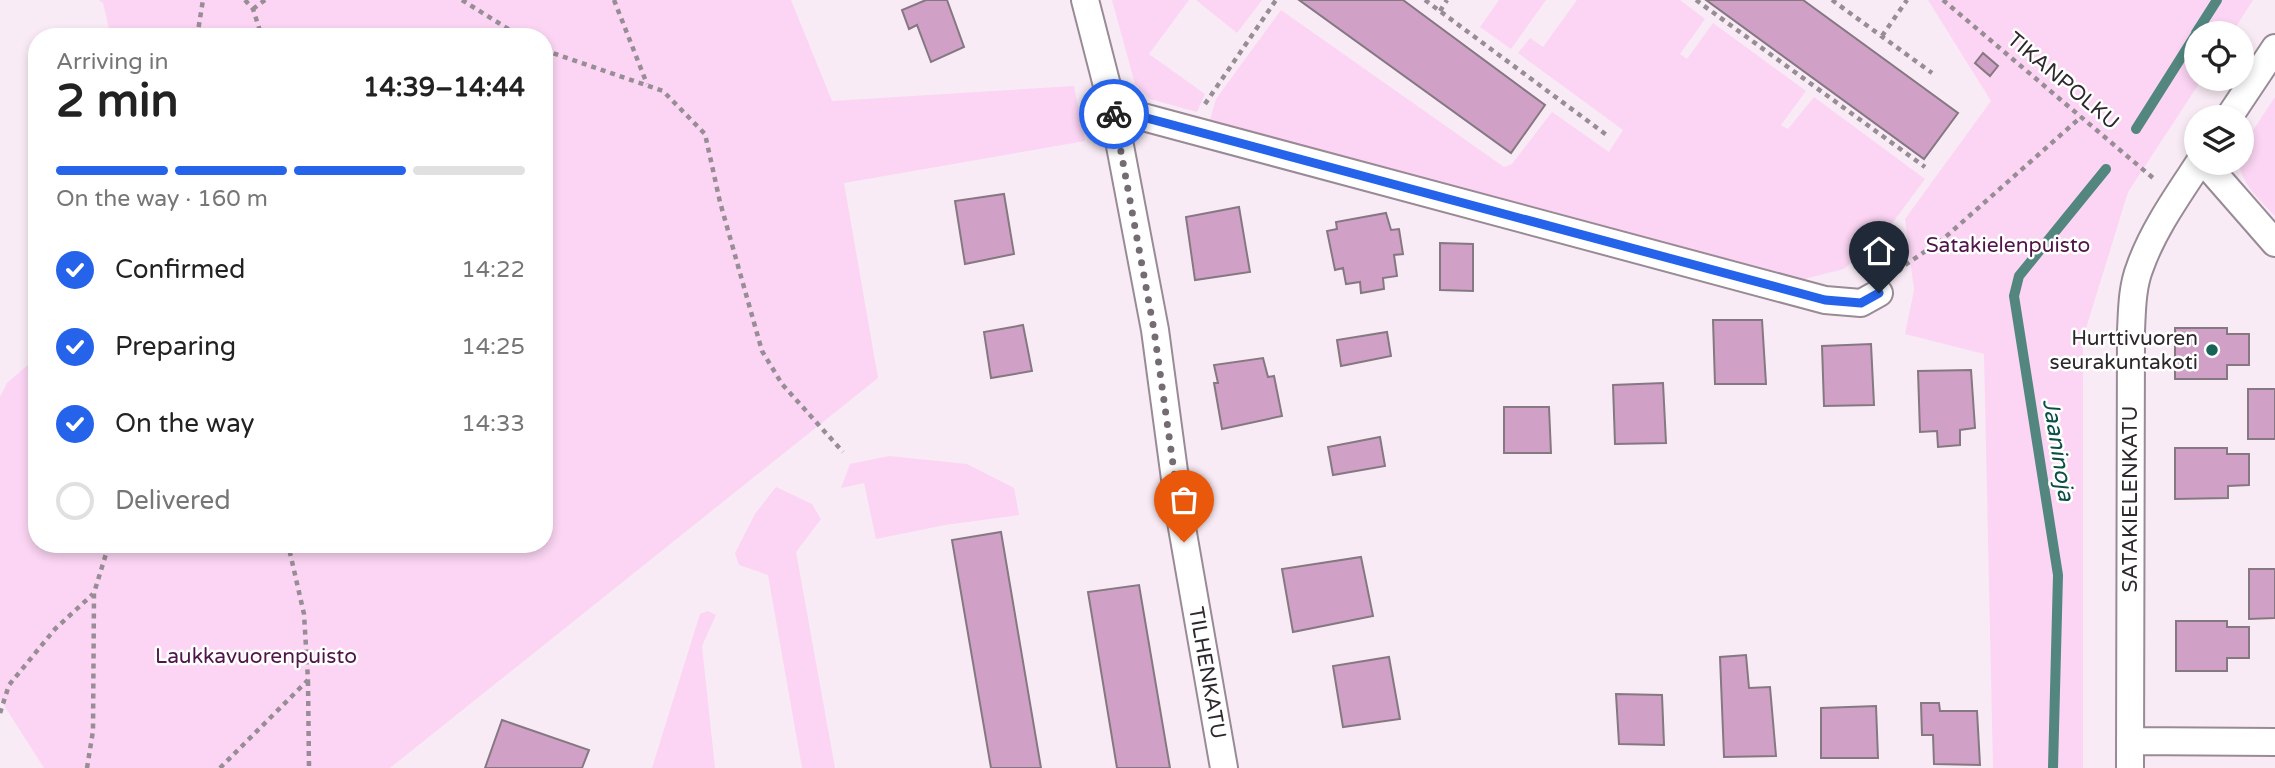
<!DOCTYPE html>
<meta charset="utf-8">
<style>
:root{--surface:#fff;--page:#f2f2f2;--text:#222;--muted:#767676;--line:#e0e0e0;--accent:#2563eb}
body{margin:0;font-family:"Varela Round",sans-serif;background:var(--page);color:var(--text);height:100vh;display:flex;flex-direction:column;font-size:26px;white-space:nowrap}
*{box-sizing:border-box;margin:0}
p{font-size:23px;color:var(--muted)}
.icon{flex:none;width:38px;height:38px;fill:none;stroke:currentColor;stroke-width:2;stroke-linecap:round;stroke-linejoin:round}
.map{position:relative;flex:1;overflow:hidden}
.panel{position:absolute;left:28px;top:28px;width:525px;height:525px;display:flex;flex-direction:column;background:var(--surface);border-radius:28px;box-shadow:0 4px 10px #0003}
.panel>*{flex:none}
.tools{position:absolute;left:2184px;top:21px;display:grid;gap:14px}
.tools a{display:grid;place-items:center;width:70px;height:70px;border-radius:50%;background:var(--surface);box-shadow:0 4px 10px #0003;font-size:35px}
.pin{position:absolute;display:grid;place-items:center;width:60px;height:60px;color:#fff;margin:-72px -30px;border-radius:50% 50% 50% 0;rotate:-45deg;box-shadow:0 0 7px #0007}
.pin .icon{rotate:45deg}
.courier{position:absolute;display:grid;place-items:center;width:70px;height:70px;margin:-35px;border:5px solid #2563eb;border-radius:50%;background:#fff;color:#222;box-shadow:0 2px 9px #0007}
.summary em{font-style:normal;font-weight:700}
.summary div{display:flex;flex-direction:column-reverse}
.summary{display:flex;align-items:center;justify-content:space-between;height:119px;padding:0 28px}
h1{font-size:46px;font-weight:700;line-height:52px}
.bar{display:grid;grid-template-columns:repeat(4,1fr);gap:10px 7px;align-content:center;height:84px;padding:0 28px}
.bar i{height:9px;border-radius:5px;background:var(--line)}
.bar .active{background:var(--accent)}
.bar p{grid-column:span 4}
ol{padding:0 28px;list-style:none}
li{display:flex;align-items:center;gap:21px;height:77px}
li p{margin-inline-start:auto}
li .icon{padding:7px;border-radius:50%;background:var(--accent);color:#fff;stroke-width:4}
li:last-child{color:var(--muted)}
li i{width:38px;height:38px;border:4px solid var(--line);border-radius:50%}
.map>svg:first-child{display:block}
.green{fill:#fbd5f3}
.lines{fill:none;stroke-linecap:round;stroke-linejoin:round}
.stream{stroke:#52867f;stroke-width:10}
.building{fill:#d1a0c7;stroke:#847881;stroke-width:2}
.street-casing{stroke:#988b95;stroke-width:30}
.path{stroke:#978d94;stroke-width:4.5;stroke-dasharray:5 5;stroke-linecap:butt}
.street{stroke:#fff;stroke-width:26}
.done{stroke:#746c72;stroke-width:7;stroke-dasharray:0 12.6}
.route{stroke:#2563eb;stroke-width:9}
.poi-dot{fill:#196258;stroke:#fff;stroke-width:2.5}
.labels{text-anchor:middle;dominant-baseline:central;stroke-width:5;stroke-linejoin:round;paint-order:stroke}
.street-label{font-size:21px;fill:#2d282c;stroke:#fff}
.park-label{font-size:21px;fill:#501649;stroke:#fff}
.poi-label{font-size:21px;fill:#2d282c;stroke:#fff;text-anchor:end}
.water-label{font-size:23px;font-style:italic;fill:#0a4f46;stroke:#fff}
</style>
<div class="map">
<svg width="2275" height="768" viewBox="0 0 2275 768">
<rect width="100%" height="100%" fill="#f9ebf5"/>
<path class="green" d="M99,0h692l41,101 242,-15 11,55 -241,42 34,195 -488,390h-346l-44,-69v-302l7,-14 30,-26v187h507v-507h-433l-8,-34z
M1112,0h77l-40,54 56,40 -8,18 -47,-13 -15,-15z
M1196,0h66l-25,33z
M1499,0h47l-35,49 -31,-22z
M1577,0h103l25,19 -25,35 7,5 26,-36 93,68 -25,34 7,4 26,-32 111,82 -43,58 -38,32 -44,11 -590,-160 6,-21 65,-89 223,157 8,-3 40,-52 57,40 14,-22 -105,-77 12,-15 13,9z
M1928,0h325l-21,33h-36v46h6l-74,113 -45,146v430h-90l-9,-414 -79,-20 9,-44 -9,-71 86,-118z
M2275,97v119c-14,-15 -32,-30 -36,-52l3,-1v-14l2,-5z
M889,456l78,8 47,24 5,27 -74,10 -69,14 -12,-56 -23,5 9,-24z
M776,487l36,17 9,15 -25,33 39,216h-33l-34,-193 -29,-10 -4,-12 20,-39z
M708,611l8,4 -14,31 13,122h-63l48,-154z"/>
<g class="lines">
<path class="stream" d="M2196,33l21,-33
M2136,129l60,-95
M2053,768l5,-193 -44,-279 5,-20 87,-107"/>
</g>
<path class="building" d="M926,0h21l17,47 -33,15 -14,-37 -8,4 -7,-19z
M1299,0h104l142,105 -34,48z
M1706,0h97l155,113 -34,46z
M1983,53l15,13 -8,10 -15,-13z
M1004,194l10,60 -49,10 -10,-63z
M1239,207l11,65 -55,8 -9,-63z
M1386,213l5,17 8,-1 4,25 -9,1 3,21 -14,2 1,11 -23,4 -1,-11 -14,2 -3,-16 -8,2 -8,-39 10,-2 -1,-7z
M1440,243l33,1v47l-33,-1z
M1713,320h49l4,64h-51z
M1023,325l9,46 -41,7 -7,-46z
M2175,328h52v6h22v31h-22v14h-52z
M1387,332l4,24 -50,10 -4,-26z
M1871,344l3,61 -50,1 -2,-60z
M1263,358l5,19 6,-1 8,40 -60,13 -8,-46h4l-4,-18z
M1971,370l4,58 -15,2v15l-22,2 -1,-16 -17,1 -2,-61z
M1663,383l3,60 -51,1 -2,-59z
M2248,389h27v50h-27z
M1504,407h45l2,46h-47z
M1380,437l5,29 -52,9 -5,-28z
M2175,448h52v6h22v31l-21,1v12l-53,1z
M1001,532l40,236h-50l-39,-228z
M1361,557l12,59 -80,16 -11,-63z
M2249,569h26v49l-26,1z
M1139,585l31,183h-53l-29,-176z
M2176,621h51v6h22v31h-22v13h-51z
M1746,655l3,33 21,-1 6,69 -52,1 -4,-100z
M1389,657l11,62 -57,8 -10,-61z
M1616,694l46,1 2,50 -45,-1z
M1921,703h18l1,8h37l3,54 -46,-1 -1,-29h-11z
M1876,706l2,52h-57v-50z
M502,720l87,30 -7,18h-97z"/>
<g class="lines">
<g class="street-casing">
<path id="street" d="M1085,0l28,109 42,221 25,186 44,252
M1113,109l712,191 36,3 18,-10
M2229,117l46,-69
M2205,163l70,80
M2130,741l145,1
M2130,768l1,-437c1,-21 1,-44 9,-64 13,-37 38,-72 59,-104"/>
</g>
<path class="path" d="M245,0l8,9 9,28
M462,0l59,37
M614,0l33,84
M1425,0l183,136
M1696,0l229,167
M1832,0l100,73
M1943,0l210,178
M253,9l12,-9
M1440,11l7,-11
M1882,36l25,-36
M197,37l6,-37
M544,50l119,41 42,43 15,68 42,149 20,33 61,68
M1205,104l71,-104
M1898,272l7,-7 37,-25 139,-123
M308,681l1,87
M0,713l9,-28 46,-56 38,-35
M87,768l6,-37 1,-138 15,-49
M220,768l88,-88 -4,-66 -16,-70"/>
<use href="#street" class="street"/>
</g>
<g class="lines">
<path class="done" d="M1114,114l40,216 30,212"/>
<path class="route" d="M1114,114l-1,-5 712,191 36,3 18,-10"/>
</g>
<circle class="poi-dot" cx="2212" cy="350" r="7"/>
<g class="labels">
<g class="street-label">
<text transform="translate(2063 81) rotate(40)">TIKANPOLKU</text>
<text transform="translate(2130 499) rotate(-90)">SATAKIELENKATU</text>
<text transform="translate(1207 673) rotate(80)">TILHENKATU</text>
</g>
<g class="park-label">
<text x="2008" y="245">Satakielenpuisto</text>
<text x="256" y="656">Laukkavuorenpuisto</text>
</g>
<g class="poi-label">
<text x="2198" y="338">Hurttivuoren<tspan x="2198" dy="24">seurakuntakoti</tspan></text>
</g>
<g class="water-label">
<text transform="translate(2058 450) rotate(81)">Jaaninoja</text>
</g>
</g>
</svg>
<div class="tools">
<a><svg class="icon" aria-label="locate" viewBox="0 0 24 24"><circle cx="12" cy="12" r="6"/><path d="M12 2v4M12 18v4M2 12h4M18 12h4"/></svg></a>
<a><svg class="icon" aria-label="layers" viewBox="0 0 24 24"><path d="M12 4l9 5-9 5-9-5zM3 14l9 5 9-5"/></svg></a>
</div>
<div class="pin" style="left:1184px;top:542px;background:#ea580c"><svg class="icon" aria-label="bag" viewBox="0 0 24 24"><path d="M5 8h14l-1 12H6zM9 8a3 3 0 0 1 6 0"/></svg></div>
<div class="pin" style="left:1879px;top:293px;background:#1f2937"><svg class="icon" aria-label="home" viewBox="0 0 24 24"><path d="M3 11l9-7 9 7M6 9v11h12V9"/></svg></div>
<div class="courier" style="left:1114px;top:114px"><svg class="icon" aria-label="bike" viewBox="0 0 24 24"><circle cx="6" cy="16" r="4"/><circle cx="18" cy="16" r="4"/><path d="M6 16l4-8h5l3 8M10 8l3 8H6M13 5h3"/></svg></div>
<section class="panel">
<div class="summary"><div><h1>2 min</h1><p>Arriving in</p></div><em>14:39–14:44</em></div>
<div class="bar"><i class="active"></i><i class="active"></i><i class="active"></i><i></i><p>On the way · 160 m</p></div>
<ol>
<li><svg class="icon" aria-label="check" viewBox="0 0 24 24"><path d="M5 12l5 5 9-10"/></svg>Confirmed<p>14:22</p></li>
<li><svg class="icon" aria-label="check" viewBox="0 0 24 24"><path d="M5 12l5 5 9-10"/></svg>Preparing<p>14:25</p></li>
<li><svg class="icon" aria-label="check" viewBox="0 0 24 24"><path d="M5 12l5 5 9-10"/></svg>On the way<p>14:33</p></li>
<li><i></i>Delivered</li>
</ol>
</section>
</div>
